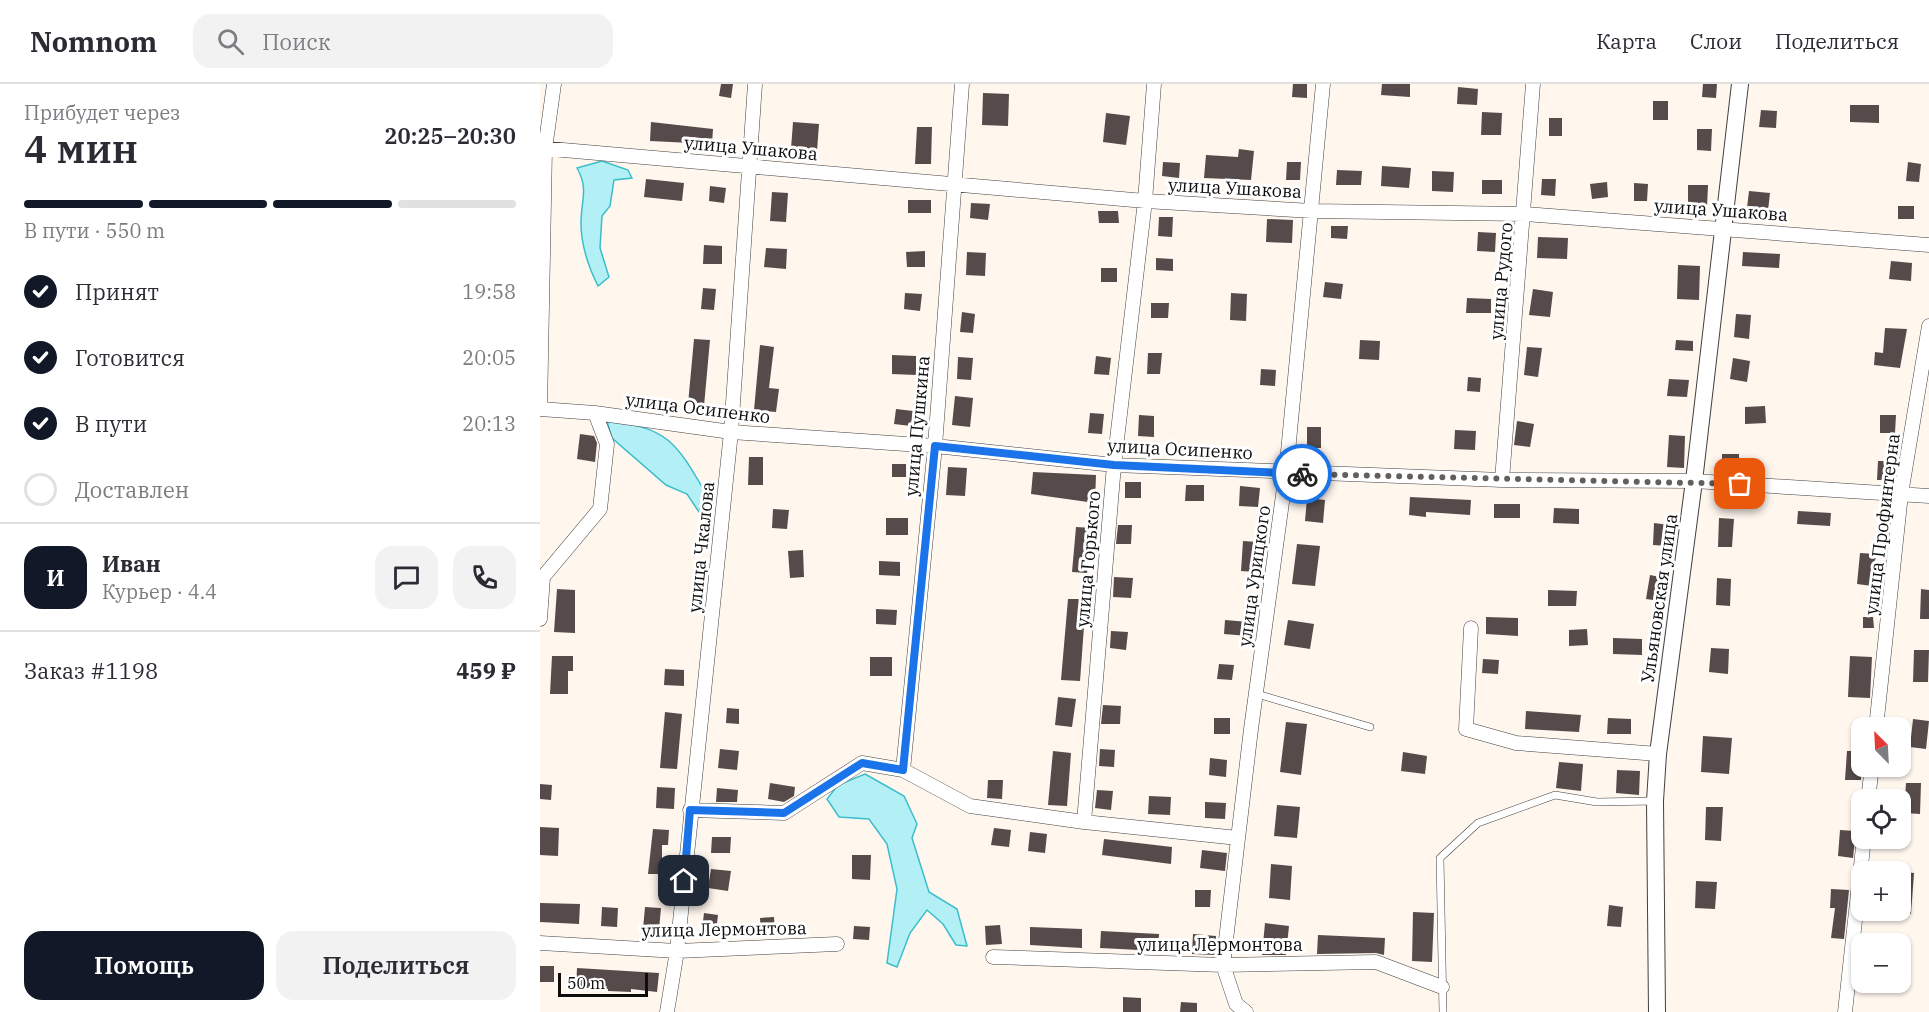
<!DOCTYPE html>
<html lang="ru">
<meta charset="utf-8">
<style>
:root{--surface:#fff;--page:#f2f2f3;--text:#2b2b33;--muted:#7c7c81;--line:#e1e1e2;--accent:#111827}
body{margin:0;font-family:"IBM Plex Serif",serif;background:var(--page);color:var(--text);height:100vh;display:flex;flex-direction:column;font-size:22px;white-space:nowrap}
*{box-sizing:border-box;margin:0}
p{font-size:20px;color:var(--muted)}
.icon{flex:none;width:33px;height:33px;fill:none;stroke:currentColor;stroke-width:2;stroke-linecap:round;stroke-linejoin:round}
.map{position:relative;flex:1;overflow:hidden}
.panel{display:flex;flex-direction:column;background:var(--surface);width:540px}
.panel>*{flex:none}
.needle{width:39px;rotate:336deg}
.tools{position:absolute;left:1311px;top:633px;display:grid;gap:12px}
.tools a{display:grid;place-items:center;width:60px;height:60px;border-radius:12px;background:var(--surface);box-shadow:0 2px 4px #0004;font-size:30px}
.scale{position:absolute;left:18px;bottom:15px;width:90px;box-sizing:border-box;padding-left:6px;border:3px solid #0d0d0d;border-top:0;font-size:16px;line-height:21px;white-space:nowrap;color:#0d0d0d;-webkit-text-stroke:4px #fff;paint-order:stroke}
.pin{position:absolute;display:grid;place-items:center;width:51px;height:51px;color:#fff;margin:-26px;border-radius:12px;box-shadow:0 3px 9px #0006}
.courier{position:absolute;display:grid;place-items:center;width:60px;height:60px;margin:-30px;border:4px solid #1a73e8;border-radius:50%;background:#fff;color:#222;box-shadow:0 2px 8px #0007}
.overview em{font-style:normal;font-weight:600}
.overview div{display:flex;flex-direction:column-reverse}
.overview{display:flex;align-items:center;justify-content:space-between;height:102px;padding:0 24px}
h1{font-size:39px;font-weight:600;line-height:45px}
.bar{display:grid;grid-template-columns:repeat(4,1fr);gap:9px 6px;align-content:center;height:72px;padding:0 24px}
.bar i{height:8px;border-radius:4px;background:var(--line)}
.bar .active{background:var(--accent)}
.bar p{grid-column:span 4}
.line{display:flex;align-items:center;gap:15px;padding:0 24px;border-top:2px solid var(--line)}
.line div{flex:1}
.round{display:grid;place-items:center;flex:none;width:63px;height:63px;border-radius:18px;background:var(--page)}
ol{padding:0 24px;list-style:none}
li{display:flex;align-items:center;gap:18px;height:66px}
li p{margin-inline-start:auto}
li .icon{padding:6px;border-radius:50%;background:var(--accent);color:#fff;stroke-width:4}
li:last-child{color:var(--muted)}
li i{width:33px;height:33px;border:3px solid var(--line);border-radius:50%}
.primary-button{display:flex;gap:12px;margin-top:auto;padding:12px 24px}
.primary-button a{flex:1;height:69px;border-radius:18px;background:var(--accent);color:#fff;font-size:24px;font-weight:600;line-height:69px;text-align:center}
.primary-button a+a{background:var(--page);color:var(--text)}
header{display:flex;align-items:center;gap:36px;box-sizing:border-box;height:84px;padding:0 30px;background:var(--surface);border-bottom:2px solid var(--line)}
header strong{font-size:28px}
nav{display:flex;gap:33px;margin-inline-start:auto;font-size:21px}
.search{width:420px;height:54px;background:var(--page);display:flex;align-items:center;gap:15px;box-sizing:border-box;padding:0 21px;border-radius:18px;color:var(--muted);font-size:22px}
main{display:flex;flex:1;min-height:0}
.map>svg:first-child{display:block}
.water{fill:#b3f0f5;stroke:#3bbdcc;stroke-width:1.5}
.building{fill:#564b4a}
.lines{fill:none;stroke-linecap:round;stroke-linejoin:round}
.service-casing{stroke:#404040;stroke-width:8}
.minor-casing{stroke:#404040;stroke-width:15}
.tertiary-casing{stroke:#404040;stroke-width:18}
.service{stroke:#fff;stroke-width:7}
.minor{stroke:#fff;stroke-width:14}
.tertiary{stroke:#fff;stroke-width:16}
.done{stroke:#625f5c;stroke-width:6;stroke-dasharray:0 10.8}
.route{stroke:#1a73e8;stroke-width:8}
.labels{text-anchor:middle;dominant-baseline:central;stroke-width:6;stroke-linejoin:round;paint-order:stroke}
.street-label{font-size:18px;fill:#0d0d0d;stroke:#fff}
</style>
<header>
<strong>Nomnom</strong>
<div class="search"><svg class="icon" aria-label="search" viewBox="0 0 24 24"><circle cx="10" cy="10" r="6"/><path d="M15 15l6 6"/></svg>Поиск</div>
<nav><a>Карта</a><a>Слои</a><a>Поделиться</a></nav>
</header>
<main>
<section class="panel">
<div class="overview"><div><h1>4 мин</h1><p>Прибудет через</p></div><em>20:25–20:30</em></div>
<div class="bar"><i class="active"></i><i class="active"></i><i class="active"></i><i></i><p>В пути · 550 m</p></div>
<ol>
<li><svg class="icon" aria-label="check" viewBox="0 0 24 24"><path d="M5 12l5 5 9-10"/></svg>Принят<p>19:58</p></li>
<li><svg class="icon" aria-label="check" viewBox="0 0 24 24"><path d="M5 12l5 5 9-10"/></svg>Готовится<p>20:05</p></li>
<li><svg class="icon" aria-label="check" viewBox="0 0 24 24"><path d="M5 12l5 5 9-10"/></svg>В пути<p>20:13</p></li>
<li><i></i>Доставлен</li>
</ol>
<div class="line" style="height:108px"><b class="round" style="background:var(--accent);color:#fff">И</b><div><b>Иван</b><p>Курьер · 4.4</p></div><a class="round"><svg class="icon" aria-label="chat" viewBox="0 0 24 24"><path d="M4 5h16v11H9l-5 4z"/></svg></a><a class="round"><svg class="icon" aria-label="phone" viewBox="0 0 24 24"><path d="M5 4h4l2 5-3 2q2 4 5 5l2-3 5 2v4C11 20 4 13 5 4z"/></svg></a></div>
<div class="line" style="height:78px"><div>Заказ #1198</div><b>459 ₽</b></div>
<div class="primary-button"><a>Помощь</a><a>Поделиться</a></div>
</section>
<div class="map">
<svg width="1389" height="928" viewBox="0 0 1389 928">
<rect width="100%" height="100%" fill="#fff6ee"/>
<path class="water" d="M62,77l26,9 4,8 -18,2 -4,26 -8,10 -2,32 9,29 -11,9c-10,-20 -17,-40 -17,-63 0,-23 8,-34 -4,-55z
M67,337c60,6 69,21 98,71l-6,20 -12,-18 -21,-9 -54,-47z
M325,690l39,22 13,28 -5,14 17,54 28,17 10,37 -11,-1 -13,-21 -16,-14 -17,23 -13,34 -10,-4 10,-74 -10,-45 -18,-25 -30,-2 -12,-18 11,-14z"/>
<path class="building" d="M181,0h12l-2,14 -12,-2z
M753,0h14v14l-15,-1z
M842,0h28v13l-29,-2z
M1163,0h14l-1,14 -14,-1z
M918,3l20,2 -1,16 -20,-1z
M443,9l26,1 -1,32 -26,-1z
M1113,17h15v19h-15z
M1310,21h29v18l-29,-1z
M1221,26l16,1 -1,17 -17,-1z
M942,28l20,1 -1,22h-20z
M566,29l24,3 -4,29 -23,-3z
M1009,34h13v18h-13z
M111,38l62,7 -1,15 -62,-3z
M253,38l26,2 -2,27 -26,-2z
M377,43h15l-1,37h-16z
M1157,45h15l-1,22 -14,-1z
M699,65l15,2 -3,29 -47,-2 2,-23 32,2z
M623,78l17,1 -1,15 -17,-2z
M747,78h14l-1,18h-14z
M1368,78l13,2 -2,18 -13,-1z
M842,82l29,2 -2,20 -28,-2z
M797,86l25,1 -1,14h-25z
M892,87l22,1 -1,20 -21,-1z
M106,95l38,4 -2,18 -38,-4z
M1002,95h14l-1,17 -14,-1z
M942,96h20v14h-20z
M1067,98l1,15 -16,2 -2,-15z
M1094,99l14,1 -1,17h-13z
M1148,101h20l-1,22 -19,-1z
M170,102l16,2 -2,15 -15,-2z
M1209,107l21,2 -2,18 -21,-3z
M232,108l16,1 -2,29 -16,-1z
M368,116h23v13h-23z
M431,119l19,1 -2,16 -18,-2z
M1358,122h16v13h-16z
M558,127h20l1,12h-20z
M619,133h14l-1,20 -14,-1z
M727,135l26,1 -1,23 -26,-1z
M791,142h17l-1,13 -16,-1z
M938,148l18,1 -1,19 -18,-1z
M998,153l30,1 -1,21 -30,-1z
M164,161l18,1v18h-19z
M226,164l21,1 -1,20 -22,-2z
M385,167v16h-18l-1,-15z
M427,168l19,1 -1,23 -19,-1z
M1203,168l37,2 -1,14 -37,-2z
M616,174l17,1v12l-17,-1z
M1351,177l21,2 -1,18 -22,-2z
M1138,181l22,1 -1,34 -22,-1z
M561,184h16v14h-16z
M785,198l18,2 -2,15 -18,-2z
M163,204l13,1 -2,21 -13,-1z
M993,205l20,3 -3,25 -21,-2z
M365,209l17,1 -2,17 -16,-2z
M691,209l16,1 -1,27 -16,-1z
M927,214l24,1v14h-25z
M611,219h18l-1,15h-17z
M422,228l13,2 -2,19 -13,-1z
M1196,230l15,1 -2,24 -15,-2z
M1345,244l22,1 -7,39 -26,-3 1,-13 8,1z
M154,255l16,1 -6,66 -16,-2z
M820,256l20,1 -1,19 -20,-1z
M1136,256l17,1v10l-18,-1z
M220,261l14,2 -5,41 10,1 -3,23 -22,-2z
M987,263l15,1 -4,29 -14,-2z
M608,269h14l-2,21h-13z
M352,271l24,1v19l-24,-1z
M556,272l15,2 -2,17 -15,-1z
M418,273l15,1 -2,22 -14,-1z
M1193,274l17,3 -3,21 -17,-3z
M721,285l15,1 -1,16 -15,-1z
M928,293l13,1 -1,14 -13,-1z
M1129,295l20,1 -2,17 -20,-1z
M415,312l18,2 -3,29 -18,-2z
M1225,322l1,17 -21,1v-17z
M356,325l17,2 -2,15 -17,-2z
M550,329l14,1 -2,20 -14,-1z
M599,331l15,1v21l-16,-1z
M1340,331h16l-1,18h-15z
M977,337l17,3 -4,23 -16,-2z
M767,343h14v21h-14z
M915,346l21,1 -1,19 -21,-1z
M40,350l14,2 3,7 -2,19 -18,-3z
M1129,351l16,1 -1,32 -17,-1z
M1182,370h17v17h-17z
M209,373h14v28h-15z
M1338,377h15l-1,19h-15z
M352,380h14v13h-14z
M408,383l19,1 -2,28 -19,-1z
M493,388l63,3 -1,28 -64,-9z
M585,398h16v16h-16z
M646,401h18v16h-19z
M700,402l20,2 -2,19 -19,-1z
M870,413l61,3 -1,15 -44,-3v5l-17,-2z
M767,414l18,2 -2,23 -18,-2z
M954,420h26v14h-26z
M1014,424l25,1v15l-26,-1z
M233,425l16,1 -2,19 -15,-1z
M1258,427l33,2 -1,13 -33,-2z
M346,434h22v17h-22z
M1179,434l15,1 -2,28h-14z
M1114,439l16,2 -1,21 -16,-1z
M578,441h14l-1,19h-15z
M536,443l17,1 -6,45 -15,-1z
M703,457l14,1 -2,30 -14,-1z
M757,460l23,2 -5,40 -23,-2z
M263,466l1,27 -14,1 -2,-27z
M1320,469l16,1 -4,32 -15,-2z
M339,477l21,1v14l-21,-1z
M1110,491l15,3 -4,23 -15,-2z
M574,493l19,1 -2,20 -18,-1z
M1177,494l14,1 -1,27 -14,-1z
M17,505l18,1v43l-21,-1z
M1381,505l8,1v29h-9z
M1008,506l29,1 -1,15h-28z
M528,515h18l-6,82 -19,-1z
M336,525l21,1 -1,15 -20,-1z
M946,533l32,1v18l-32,-2z
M1323,533h10l1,11h-11z
M685,536l24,2 -1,14 -24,-2z
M748,536l26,4 -4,25 -26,-4z
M1047,545l1,16 -19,1v-16z
M571,547l17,1 -2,18 -16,-2z
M1073,554l29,1v16l-29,-1z
M1171,564l18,1 -1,25 -19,-2z
M1374,566h15l-1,32h-15z
M12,572h21v15h-5v23h-18z
M1310,572l22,1 -2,41 -22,-1z
M330,573h22v19h-22z
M943,575l16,1 -1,14 -16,-1z
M679,580l15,1 -2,15 -15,-1z
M125,585l19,1v16l-20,-1z
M518,613l18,2 -4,28 -17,-2z
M563,621l18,1 -1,18h-19z
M187,624l12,1v15l-13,-1z
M986,627l55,4 -2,17 -54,-3z
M125,628l17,2 -5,55 -17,-1z
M674,634h16v16h-16z
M1068,634l23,1v15h-24z
M1373,635l16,2 -3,28 -16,-2z
M746,638l21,2 -6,51 -21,-3z
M1163,652l29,2 -3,36 -28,-2z
M180,665l19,2 -2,19 -19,-2z
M560,665l15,1 -1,17 -15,-1z
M513,667l18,2 -4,53 -19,-1z
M1307,667h15l-1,29h-16z
M863,668l24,4 -2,18 -24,-3z
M670,674l17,2 -1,17 -17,-2z
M1019,678l24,2 -2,27 -25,-3z
M1077,686l23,1 -1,24 -23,-2z
M448,696h15l-1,19 -15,-1z
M230,699l25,4 -1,9 -10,6 -16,-3z
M1366,699h15l-1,31 -16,-1z
M0,700l12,1 -1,15 -11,-1z
M117,703l18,1 -1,21 -18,-1z
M177,704l21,2 -1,12h-21z
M557,706l16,1 -2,19 -16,-2z
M609,712l22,1 -1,18 -22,-1z
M665,718l21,1 -1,16 -20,-1z
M737,721l23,2 -3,31 -23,-2z
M1166,723h17l-2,34 -16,-1z
M0,743l19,1 -1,28 -18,-1z
M454,744l17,2 -2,17 -18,-2z
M113,745l16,1 -1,15h-6v29h-14z
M1300,746l16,1 -3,27 -15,-2z
M490,748l17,2 -2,19 -17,-2z
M172,753h19l-1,16h-19z
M564,755l68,8 -1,17 -69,-9z
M662,766l25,3 -2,18 -25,-3z
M312,771h19l-1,25 -18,-1z
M731,780l21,2 -2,34 -21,-2z
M171,785l20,2 -3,20 -20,-3z
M1360,788l14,1 -3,41h-11z
M1156,797l21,1 -2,27 -20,-1z
M1291,805l18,1 -5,49 -13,-1 4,-30h-5z
M655,806h16l-1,17h-15z
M0,819l40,1 -1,20 -39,-2z
M1069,821l14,2 -2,20 -14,-1z
M62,823l16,1 -1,19 -16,-1z
M105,823l16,1 -2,22 -16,-1z
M873,828l21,1 -2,49 -20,-1z
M164,829l14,2 -2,16 -14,-1z
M234,833l1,17h-14l-1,-16z
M725,839l24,3 -3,29h-24z
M460,841l2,19 -16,1 -1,-19z
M314,842l16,1 -1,13 -16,-1z
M490,843l52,2v19l-52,-3z
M561,847l58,3 -1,17 -58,-3z
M653,850l23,2 -1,19 -23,-1z
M778,851l67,3 -1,17 -8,-2 -59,1z
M0,882h14v16h-14z
M37,884l82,5 -2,19 -26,-3v3l-23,-1v-2l-32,-2z
M583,913l18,1v14h-18z
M641,918l16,1v9h-17z"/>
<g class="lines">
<g class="service-casing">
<path id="service" d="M717,610l113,33
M903,928l-3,-154 38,-35 77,-28 42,7 58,-1"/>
</g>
<g class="minor-casing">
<path id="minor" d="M14,0l-9,65 -5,260 55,4 136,19 204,14 179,19 388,15 192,1 235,15
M0,64l605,53 167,10 213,3 404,31
M962,396l31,-396
M0,535l3,-42 57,-68 7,-65 -12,-31
M931,544l-5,101 50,14 142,11
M1336,644l25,-234 28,-168
M363,686l32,-324 27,-362
M1328,716l4,-34
M150,726l94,3 78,-50 41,7 67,36 114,16 154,16
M544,738l30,-357 31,-264 9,-117
M0,859l137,8 160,-7
M453,873l230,8 153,-3 66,25
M127,928l10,-61 54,-519 24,-348
M706,928l-10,-8 -13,-39 28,-236 35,-256 37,-389
M1305,928l19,-174"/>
</g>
<g class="tertiary-casing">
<path id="tertiary" d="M1117,928l-2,-211 3,-47 36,-273 46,-397"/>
</g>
<use href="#service" class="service"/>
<use href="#minor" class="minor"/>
<use href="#tertiary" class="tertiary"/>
</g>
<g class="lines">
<path class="done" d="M762,390l438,10"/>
<path class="route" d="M144,797l6,-71 94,3 78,-50 41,7 32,-324 179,19 188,9"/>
</g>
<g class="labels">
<g class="street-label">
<text transform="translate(211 64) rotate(5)">улица Ушакова</text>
<text transform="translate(695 104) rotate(3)">улица Ушакова</text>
<text transform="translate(1181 126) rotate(4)">улица Ушакова</text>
<text transform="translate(961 197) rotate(-85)">улица Рудого</text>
<text transform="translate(158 324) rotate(7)">улица Осипенко</text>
<text transform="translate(377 342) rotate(-85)">улица Пушкина</text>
<text transform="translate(640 365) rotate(3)">улица Осипенко</text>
<text transform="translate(1342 440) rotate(-83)">улица Профинтерна</text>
<text transform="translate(161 463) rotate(-84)">улица Чкалова</text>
<text transform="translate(548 475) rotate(-85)">улица Горького</text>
<text transform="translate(714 492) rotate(-82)">улица Урицкого</text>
<text transform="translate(1119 514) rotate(-82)">Ульяновская улица</text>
<text transform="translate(184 845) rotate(-1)">улица Лермонтова</text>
<text x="680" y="860">улица Лермонтова</text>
</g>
</g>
</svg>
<div class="tools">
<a><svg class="needle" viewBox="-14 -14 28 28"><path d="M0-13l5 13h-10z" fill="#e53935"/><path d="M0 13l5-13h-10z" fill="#7c7c81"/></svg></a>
<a><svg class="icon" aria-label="locate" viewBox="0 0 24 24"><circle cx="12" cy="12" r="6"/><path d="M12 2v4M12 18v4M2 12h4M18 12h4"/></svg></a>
<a>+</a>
<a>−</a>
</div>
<div class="scale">50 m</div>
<div class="pin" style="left:1200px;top:400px;background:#ea580c"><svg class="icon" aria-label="bag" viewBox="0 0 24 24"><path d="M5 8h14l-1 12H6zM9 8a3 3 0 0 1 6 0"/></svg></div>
<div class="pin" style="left:144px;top:797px;background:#1f2937"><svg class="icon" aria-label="home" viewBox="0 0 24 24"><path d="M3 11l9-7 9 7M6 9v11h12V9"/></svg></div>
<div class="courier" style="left:762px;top:390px"><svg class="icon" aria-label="bike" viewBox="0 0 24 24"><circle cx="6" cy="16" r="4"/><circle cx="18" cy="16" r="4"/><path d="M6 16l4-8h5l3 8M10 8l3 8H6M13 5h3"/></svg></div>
</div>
</main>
